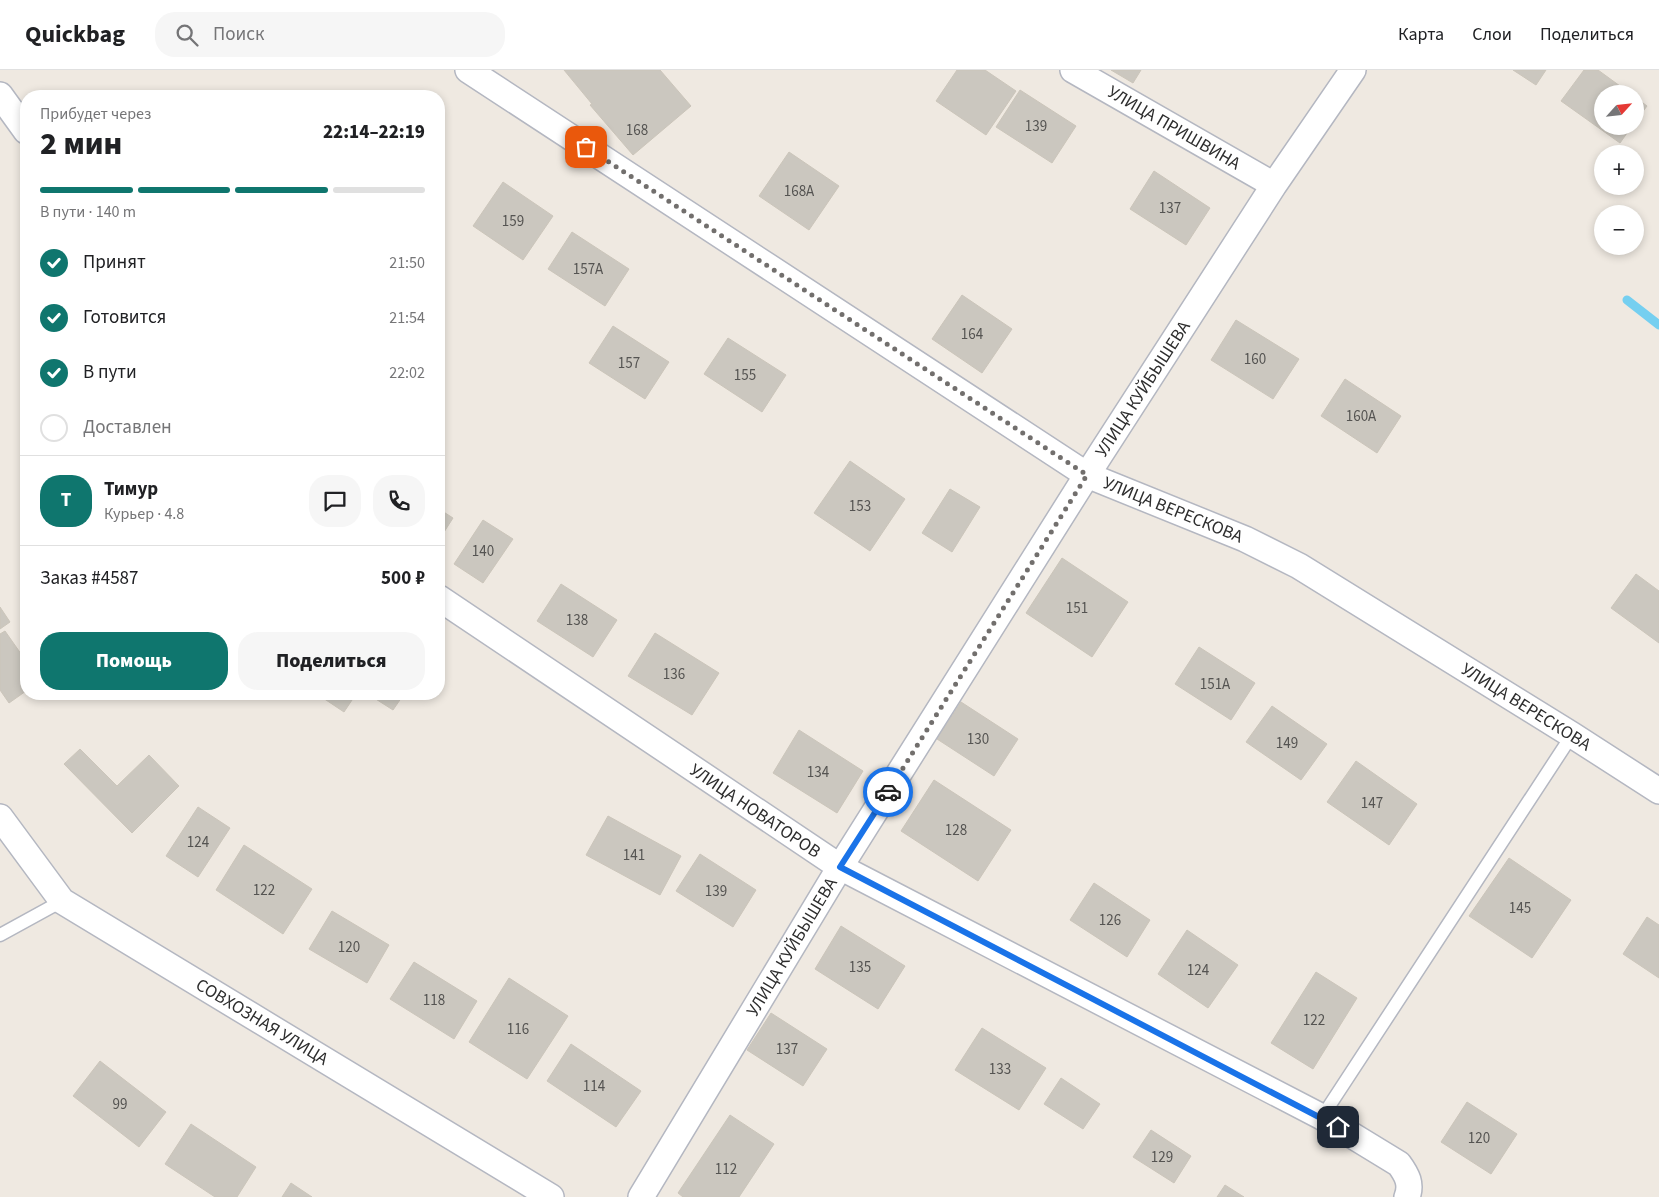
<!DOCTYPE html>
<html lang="ru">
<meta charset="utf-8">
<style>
:root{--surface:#fff;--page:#f6f6f6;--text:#202124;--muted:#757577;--line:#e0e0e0;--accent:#0f766e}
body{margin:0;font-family:"Source Sans 3",sans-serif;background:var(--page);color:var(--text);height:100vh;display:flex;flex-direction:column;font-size:19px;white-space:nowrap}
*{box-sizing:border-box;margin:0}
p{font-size:16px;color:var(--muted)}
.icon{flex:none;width:28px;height:28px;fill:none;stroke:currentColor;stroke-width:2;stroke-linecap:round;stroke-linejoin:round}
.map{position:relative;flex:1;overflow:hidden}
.panel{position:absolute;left:20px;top:20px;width:425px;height:610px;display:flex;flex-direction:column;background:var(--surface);border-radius:20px;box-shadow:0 2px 8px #0003}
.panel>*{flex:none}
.needle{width:32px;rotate:63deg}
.tools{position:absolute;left:1594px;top:15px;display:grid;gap:10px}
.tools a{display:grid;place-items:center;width:50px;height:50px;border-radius:50%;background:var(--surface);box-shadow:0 2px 8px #0003;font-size:25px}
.pin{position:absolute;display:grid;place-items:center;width:42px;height:42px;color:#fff;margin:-21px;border-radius:10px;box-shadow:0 2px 8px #0006}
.courier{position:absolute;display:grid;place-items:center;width:50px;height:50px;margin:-25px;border:4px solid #1a73e8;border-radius:50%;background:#fff;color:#222;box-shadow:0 1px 6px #0007}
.overview em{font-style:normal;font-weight:800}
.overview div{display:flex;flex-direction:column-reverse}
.overview{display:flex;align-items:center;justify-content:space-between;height:85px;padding:0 20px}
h1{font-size:32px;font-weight:800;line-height:38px}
.bar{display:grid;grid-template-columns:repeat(4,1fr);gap:8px 5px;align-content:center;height:60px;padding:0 20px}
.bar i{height:6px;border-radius:4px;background:var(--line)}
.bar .active{background:var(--accent)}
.bar p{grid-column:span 4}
.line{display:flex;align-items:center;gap:12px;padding:0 20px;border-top:1px solid var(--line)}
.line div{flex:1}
.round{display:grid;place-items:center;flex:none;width:52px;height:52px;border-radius:20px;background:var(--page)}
ol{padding:0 20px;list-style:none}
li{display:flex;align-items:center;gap:15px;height:55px}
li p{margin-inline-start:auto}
li .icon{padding:5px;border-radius:50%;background:var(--accent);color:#fff;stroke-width:4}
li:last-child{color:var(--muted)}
li i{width:28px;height:28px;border:2px solid var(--line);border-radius:50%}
.action{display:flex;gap:10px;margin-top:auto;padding:10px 20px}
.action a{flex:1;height:58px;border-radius:20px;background:var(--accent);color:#fff;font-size:20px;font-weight:800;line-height:58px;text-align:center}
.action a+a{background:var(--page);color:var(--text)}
header{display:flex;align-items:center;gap:30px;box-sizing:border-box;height:70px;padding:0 25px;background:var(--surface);border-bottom:1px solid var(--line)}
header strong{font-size:24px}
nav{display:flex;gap:28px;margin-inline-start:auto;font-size:18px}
.search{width:350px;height:45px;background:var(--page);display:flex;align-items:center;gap:12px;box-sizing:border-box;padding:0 18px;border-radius:20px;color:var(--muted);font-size:19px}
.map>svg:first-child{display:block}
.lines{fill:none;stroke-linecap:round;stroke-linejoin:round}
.stream{stroke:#75cff0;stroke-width:9}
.building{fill:#cbc7bf;stroke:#cbc5ba}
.lane-casing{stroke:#b4b7c1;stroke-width:15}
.street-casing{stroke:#b4b7c1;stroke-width:28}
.lane{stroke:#fff;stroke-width:12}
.street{stroke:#fff;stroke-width:25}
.done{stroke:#726f6d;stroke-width:5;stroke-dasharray:0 9}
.route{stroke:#1a73e8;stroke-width:6}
.labels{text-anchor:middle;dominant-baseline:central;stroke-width:4;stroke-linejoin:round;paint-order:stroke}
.number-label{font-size:15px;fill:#555452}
.street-label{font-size:18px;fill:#2e2e2e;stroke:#fff}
</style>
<header>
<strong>Quickbag</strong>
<div class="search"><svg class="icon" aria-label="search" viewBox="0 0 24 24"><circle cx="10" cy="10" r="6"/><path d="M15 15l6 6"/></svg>Поиск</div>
<nav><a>Карта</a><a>Слои</a><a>Поделиться</a></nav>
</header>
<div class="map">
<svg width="1659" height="1127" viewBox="0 0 1659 1127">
<rect width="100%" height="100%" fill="#efe9e1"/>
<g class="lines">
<path class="stream" d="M1627,230l32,25"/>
</g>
<path class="building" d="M564,0h96l31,36 -58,49 -43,-50 2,-1z
M957,0h28l31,21 -30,44 -50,-34z
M1111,0h30l-8,13z
M1513,0h33l-10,15z
M1584,0h14l33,24h-29v32h30l-12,17 -59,-42z
M1020,20l56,36 -24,37 -56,-36z
M1635,27l12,9 -12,16z
M789,82l50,34 -30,44 -50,-34z
M1154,101l56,37 -24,37 -56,-36z
M503,112l50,34 -30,44 -50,-34z
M572,162l57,37 -24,37 -57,-37z
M962,225l50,34 -30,44 -50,-34z
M1236,250l63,39 -26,40 -62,-39z
M613,256l56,36 -24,37 -56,-36z
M728,268l58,37 -24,37 -58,-38z
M1345,309l56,37 -24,37 -56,-37z
M850,391l55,38 -35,52 -56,-38z
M950,419l30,18 -28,45 -30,-19z
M439,439l14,9 -14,22z
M483,450l30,19 -30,44 -29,-19z
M1062,488l66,44 -36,55 -66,-44z
M1636,504l23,17v52l-48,-35z
M561,514l56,36 -24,37 -56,-36z
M0,537l10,15 -10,7z
M5,561l21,30v30l-17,12 -9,-13v-56z
M655,563l64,40 -27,42 -64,-39z
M1199,577l56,36 -24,37 -56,-36z
M317,624h39l-12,18z
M372,624h32l-11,16 -22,-14z
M961,632l57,37 -24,37 -57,-37z
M1272,636l55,38 -26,36 -55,-38z
M799,660l64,41 -26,42 -64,-40z
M80,679l37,37 32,-31 30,31 -47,47 -68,-69z
M1356,691l61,43 -28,41 -62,-43z
M934,710l77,50 -33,51 -77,-50z
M198,737l32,21 -32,49 -32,-21z
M608,746l73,40 -21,39 -74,-40z
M244,775l68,44 -29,45 -67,-44z
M700,784l56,36 -23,37 -57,-36z
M1509,788l62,42 -39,58 -63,-42z
M1094,813l56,37 -23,37 -57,-37z
M332,841l57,34 -22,38 -58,-34z
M1647,847l12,8v53l-36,-24z
M841,856l64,40 -27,43 -63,-40z
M1187,860l51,35 -30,43 -50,-34z
M414,892l63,39 -23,38 -64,-40z
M1316,902l41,26 -44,71 -42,-26z
M509,908l59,38 -41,63 -58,-37z
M771,943l56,36 -24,37 -56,-36z
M982,958l64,40 -27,42 -64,-40z
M571,974l70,47 -25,36 -69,-46z
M100,991l66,51 -27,35 -66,-51z
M1061,1008l39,26 -17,25 -39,-25z
M1467,1032l50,32 -26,40 -50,-32z
M730,1045l44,29 -35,53h-56l-5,-4z
M191,1054l65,43 -19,30h-22l-50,-33z
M1151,1060l40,26 -17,27 -41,-26z
M291,1113l21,14h-30z
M1225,1115l19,12h-27z"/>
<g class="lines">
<g class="lane-casing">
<path id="lane" d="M0,865l62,-34
M1322,1047l250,-382"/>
</g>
<g class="street-casing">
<path id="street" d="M468,0l619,405 158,64 54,27 273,169 87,56
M1073,0l201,115
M0,25l26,36
M439,528l401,269 482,250 77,47c8,11 13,20 8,33
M0,747l62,84 489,296
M641,1127l199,-330 247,-392 187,-290 79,-115"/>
</g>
<use href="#lane" class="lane"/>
<use href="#street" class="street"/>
</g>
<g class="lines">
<path class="done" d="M586,77l501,328 -199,317"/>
<path class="route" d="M888,722l-48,75 498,260"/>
</g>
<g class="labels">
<g class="number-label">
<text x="1036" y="56">139</text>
<text x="637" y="60">168</text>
<text x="799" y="121">168А</text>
<text x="1170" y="138">137</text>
<text x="513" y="151">159</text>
<text x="588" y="199">157А</text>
<text x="972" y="264">164</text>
<text x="1255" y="289">160</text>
<text x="629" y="293">157</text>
<text x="745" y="305">155</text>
<text x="1361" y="346">160А</text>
<text x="860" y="436">153</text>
<text x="483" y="481">140</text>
<text x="1077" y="538">151</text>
<text x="577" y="550">138</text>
<text x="674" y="604">136</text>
<text x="1215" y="614">151А</text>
<text x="978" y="669">130</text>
<text x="1287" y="673">149</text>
<text x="818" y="702">134</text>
<text x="1372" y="733">147</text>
<text x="956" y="760">128</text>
<text x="198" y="772">124</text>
<text x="634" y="785">141</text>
<text x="264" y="820">122</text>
<text x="716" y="821">139</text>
<text x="1520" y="838">145</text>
<text x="1110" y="850">126</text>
<text x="349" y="877">120</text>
<text x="860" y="897">135</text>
<text x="1198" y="900">124</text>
<text x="434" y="930">118</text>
<text x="1314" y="950">122</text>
<text x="518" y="959">116</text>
<text x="787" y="979">137</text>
<text x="1000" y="999">133</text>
<text x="594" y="1016">114</text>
<text x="120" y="1034">99</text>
<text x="1479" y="1068">120</text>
<text x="1162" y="1087">129</text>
<text x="726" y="1099">112</text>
</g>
<g class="street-label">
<text transform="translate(1174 58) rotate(30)">УЛИЦА ПРИШВИНА</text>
<text transform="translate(1143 319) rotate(-57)">УЛИЦА КУЙБЫШЕВА</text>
<text transform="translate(1173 440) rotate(22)">УЛИЦА ВЕРЕСКОВА</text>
<text transform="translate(1526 637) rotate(32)">УЛИЦА ВЕРЕСКОВА</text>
<text transform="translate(755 741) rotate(34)">УЛИЦА НОВАТОРОВ</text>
<text transform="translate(792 877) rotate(-59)">УЛИЦА КУЙБЫШЕВА</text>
<text transform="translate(262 952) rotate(31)">СОВХОЗНАЯ УЛИЦА</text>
</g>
</g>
</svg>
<div class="tools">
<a><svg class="needle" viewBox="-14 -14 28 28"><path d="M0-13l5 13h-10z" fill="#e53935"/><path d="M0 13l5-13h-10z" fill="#757577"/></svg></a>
<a>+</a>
<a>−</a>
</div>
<div class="pin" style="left:586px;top:77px;background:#ea580c"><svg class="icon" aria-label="bag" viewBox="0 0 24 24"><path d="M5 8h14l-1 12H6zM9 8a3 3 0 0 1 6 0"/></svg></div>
<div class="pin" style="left:1338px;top:1057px;background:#1f2937"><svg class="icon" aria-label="home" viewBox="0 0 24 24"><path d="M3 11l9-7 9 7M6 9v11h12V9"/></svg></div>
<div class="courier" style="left:888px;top:722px"><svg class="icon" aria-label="car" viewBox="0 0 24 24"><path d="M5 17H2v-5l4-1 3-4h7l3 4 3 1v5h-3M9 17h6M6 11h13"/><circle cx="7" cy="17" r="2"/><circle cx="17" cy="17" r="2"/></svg></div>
<section class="panel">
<div class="overview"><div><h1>2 мин</h1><p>Прибудет через</p></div><em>22:14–22:19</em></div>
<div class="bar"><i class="active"></i><i class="active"></i><i class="active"></i><i></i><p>В пути · 140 m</p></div>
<ol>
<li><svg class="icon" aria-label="check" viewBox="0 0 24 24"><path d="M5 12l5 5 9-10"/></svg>Принят<p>21:50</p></li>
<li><svg class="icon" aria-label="check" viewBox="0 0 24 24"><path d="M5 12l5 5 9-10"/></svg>Готовится<p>21:54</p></li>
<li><svg class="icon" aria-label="check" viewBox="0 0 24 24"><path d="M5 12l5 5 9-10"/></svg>В пути<p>22:02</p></li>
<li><i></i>Доставлен</li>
</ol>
<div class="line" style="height:90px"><b class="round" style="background:var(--accent);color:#fff">Т</b><div><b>Тимур</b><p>Курьер · 4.8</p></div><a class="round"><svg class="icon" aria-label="chat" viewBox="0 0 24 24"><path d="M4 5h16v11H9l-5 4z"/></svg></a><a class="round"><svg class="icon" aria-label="phone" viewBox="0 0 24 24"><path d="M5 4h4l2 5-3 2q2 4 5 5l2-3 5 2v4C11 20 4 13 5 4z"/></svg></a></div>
<div class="line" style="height:65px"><div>Заказ #4587</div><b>500 ₽</b></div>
<div class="action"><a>Помощь</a><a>Поделиться</a></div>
</section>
</div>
